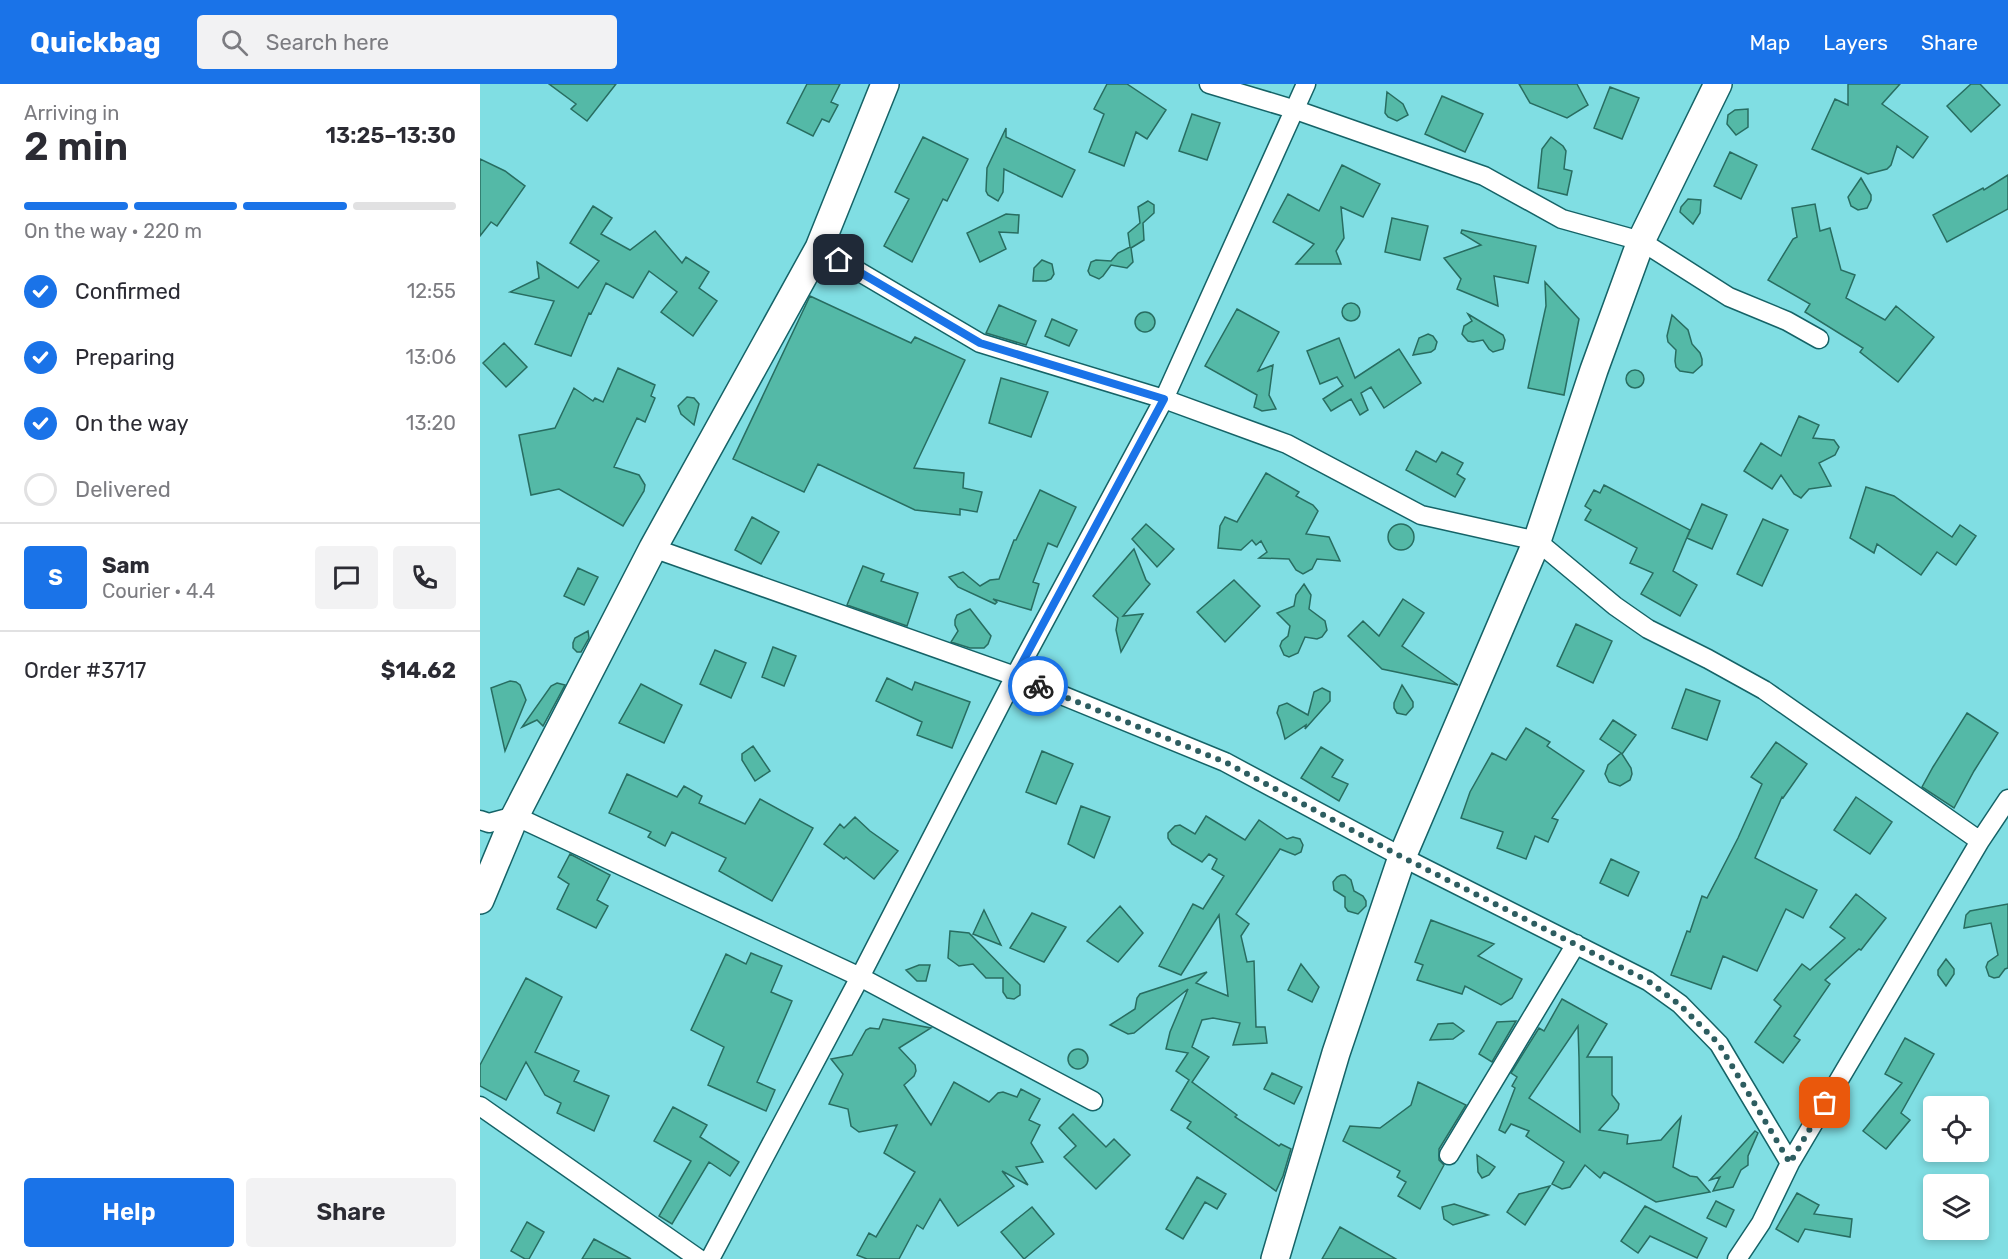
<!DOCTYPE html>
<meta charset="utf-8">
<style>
:root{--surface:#fff;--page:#f2f2f3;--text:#2b2b33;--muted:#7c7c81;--line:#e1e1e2;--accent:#1a73e8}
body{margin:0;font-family:Rubik,sans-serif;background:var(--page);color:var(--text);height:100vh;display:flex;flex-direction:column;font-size:22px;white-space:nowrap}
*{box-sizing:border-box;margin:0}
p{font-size:20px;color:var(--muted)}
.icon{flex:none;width:33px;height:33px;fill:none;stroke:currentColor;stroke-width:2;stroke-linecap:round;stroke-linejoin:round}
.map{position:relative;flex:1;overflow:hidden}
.details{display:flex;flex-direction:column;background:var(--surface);width:480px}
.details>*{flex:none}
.controls{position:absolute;left:1443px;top:1012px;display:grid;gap:12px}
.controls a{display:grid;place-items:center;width:66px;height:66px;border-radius:6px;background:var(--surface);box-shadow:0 3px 9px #0003;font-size:30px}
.pin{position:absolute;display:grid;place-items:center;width:51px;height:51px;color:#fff;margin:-26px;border-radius:12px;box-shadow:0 3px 9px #0006}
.courier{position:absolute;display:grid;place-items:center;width:60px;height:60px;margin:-30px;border:4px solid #1a73e8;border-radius:50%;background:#fff;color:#222;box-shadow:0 2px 8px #0007}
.overview em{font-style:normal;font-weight:600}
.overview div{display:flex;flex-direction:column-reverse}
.overview{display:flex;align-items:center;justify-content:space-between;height:102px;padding:0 24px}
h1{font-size:39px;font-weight:600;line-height:45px}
.bar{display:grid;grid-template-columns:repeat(4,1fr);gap:9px 6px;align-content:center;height:72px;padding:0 24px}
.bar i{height:8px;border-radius:4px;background:var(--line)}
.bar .selected{background:var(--accent)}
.bar p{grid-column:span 4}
.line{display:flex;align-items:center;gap:15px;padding:0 24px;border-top:2px solid var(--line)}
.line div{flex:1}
.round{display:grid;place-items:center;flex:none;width:63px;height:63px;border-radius:6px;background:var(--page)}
ol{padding:0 24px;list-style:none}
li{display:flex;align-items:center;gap:18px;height:66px}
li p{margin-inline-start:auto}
li .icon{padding:6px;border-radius:50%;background:var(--accent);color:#fff;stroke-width:4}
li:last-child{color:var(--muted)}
li i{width:33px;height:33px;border:3px solid var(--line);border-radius:50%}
.button{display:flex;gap:12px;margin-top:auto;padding:12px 24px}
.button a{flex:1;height:69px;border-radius:6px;background:var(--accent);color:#fff;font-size:24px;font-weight:600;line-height:69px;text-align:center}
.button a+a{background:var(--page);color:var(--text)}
header{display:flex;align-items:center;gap:36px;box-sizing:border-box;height:84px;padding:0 30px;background:var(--accent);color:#fff}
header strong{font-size:28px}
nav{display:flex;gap:33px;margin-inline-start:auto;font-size:21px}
.search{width:420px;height:54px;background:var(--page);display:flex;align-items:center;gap:15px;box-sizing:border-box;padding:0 21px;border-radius:6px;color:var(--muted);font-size:22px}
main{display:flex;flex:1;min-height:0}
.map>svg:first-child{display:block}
.building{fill:#54b9a7;stroke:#286d61;stroke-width:1.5;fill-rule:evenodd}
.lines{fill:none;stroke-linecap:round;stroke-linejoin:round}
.minor-casing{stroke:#156367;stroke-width:21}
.secondary-casing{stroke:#156367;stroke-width:30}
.minor{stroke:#fff;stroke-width:18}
.secondary{stroke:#fff;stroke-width:27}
.done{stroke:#2d5d60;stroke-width:6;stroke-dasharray:0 10.8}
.route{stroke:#1a73e8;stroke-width:8}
</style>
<header>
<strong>Quickbag</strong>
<div class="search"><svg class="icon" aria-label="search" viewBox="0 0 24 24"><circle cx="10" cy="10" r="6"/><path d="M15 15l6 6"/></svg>Search here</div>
<nav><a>Map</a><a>Layers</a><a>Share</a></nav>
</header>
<main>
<section class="details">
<div class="overview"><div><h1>2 min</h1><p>Arriving in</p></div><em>13:25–13:30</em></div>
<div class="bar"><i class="selected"></i><i class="selected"></i><i class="selected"></i><i></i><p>On the way · 220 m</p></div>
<ol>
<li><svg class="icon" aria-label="check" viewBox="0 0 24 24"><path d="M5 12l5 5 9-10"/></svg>Confirmed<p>12:55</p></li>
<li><svg class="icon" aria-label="check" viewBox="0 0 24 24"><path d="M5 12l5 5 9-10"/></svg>Preparing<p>13:06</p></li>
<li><svg class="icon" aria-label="check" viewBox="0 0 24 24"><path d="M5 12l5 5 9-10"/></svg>On the way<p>13:20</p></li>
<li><i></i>Delivered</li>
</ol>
<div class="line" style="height:108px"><b class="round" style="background:var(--accent);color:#fff">S</b><div><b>Sam</b><p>Courier · 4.4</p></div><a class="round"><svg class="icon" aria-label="chat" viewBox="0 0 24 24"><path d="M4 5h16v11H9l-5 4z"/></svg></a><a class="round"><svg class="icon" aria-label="phone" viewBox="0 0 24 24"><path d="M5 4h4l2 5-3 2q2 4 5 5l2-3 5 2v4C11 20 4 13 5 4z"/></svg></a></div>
<div class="line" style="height:78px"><div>Order #3717</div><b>$14.62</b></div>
<div class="button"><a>Help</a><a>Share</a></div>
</section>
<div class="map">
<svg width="1528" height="1175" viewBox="0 0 1528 1175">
<rect width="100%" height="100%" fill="#80dee3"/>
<path class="building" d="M69,0h67l-29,37 -16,-12 5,-5z
M327,0h33l-9,18 7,3 -9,17 -7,-3 -9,17 -26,-13z
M627,0h20l39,26 -19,29 -11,-7 -12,34 -35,-14 15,-38 -10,-5z
M1039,0h58l11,21 -21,13 -37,-15z
M1368,0h52l-18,20 46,33 -15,21 -16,-12 -6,19 -4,4 -19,5 -56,-25 23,-50 13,6z
M1491,0h9l20,21 -29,27 -24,-26z
M1130,3l29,11 -17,41 -28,-11z
M907,8l16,12 5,11 -11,6 -9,-4 -3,-4z
M962,12l41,18 -18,38 -40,-18z
M1268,25v18l-12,8 -9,-11 1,-9 7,-5z
M712,30l28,9 -13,37 -28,-9z
M526,44v9l69,33 -13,27 -58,-28 -1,23 -5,9 -10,-6 -2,-4 1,-23z
M443,53l45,22 -21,42 -4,-2 -31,63 -28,-16 25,-47 -14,-7z
M1071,53l12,9 3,5 -2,18 8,2 -5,24 -29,-7 4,-39z
M1250,68l27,13 -16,34 -27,-13z
M0,75l25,12 20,15 -28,40 -6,-4 -11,14z
M862,81l38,19 -17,33 -22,-10 3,31 -8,13 5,13h-45l18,-20 -41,-22 15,-28 31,17z
M1528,91v34l-61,33 -14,-27 50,-27 1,2z
M1381,94l10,17v5l-4,8 -9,2 -7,-4 -3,-9z
M1208,115l13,1 -1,13 -7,11 -13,-12 1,-5z
M668,117l6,4v8l-11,10 1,17 -13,8 2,14 -6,6 -16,-3 -8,11 -4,3 -9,-4 -2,-4 3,-9 5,-2 15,1 7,-8 12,-6 -2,-14 12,-10 -2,-16z
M1335,120l5,27 10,-3 11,42 14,5 -9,23 39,22 11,-14 38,31 -36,45 -38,-30 3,-4 -58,-36 5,-8 -42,-24 25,-41 4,-2 -5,-29z
M113,122l19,12 -11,16 29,16 25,-19 27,32 4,-6 23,15 -10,16 18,13 -24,35 -32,-24 16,-20 -28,-21 -16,27 -27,-15 -15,31 -2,-1 -18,43 -36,-12 19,-43 -44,-9 29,-14 -2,-16 41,26 21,-27 -29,-18z
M526,130l13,1 -1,18 -19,-1 7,17 -26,13 -13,-29z
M912,134l36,8 -8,34 -35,-8z
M982,146l74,16 -8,37 -34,-7 4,30 -41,-17 4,-10 -17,-21 37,-13 -20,-12z
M562,176l10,4 2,10 -3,5 -5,2h-13l1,-13z
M1065,198l34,37 -15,76 -36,-7 18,-82z
M330,212l101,47 4,-6 50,23 -51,108 50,5 -1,15 19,4 -5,20 -17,-3v6l-45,-5 -97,-46 -14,28 -71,-33z
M862 228a9 9 0 1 1 18 0a9 9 0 1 1-18 0Z
M519,221l37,16 -10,24 -40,-12z
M757,225l42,23 -21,39 15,-6 -4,30 7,14 -14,2 -8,-4 3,-12 -52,-29z
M655 238a10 10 0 1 1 20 0a10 10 0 1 1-20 0Z
M988,230l35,21 2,5 -2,9 -10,3 -4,-3 -6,-9 -10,2 -5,-1 -6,-7 2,-8 8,-5z
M1192,231l16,15 4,14 8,9 2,6v6l-9,8 -13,-2 -4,-4 -1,-6 1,-11 -8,-8 -1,-6z
M572,235l25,11 -8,16 -24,-10z
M948,250l5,2 4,6 -2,7 -4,3 -18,3 6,-17z
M859,254l16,40 44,-29 22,34 -37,25 -13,-21 -10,6 7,17 -8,5 -9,-16 -20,12 -8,-12 20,-13 -6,-9 -17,7 -13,-33z
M24,259l23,24 -21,20 -23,-24z
M138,284l37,17 -4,11 4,2 -10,24 -8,-4 -23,49 25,8 6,10 -1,6 -21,35 -64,-37 -28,6 -12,-60 36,-7 19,-40 19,13 2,-3 8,4z
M1146 295a9 9 0 1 1 18 0a9 9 0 1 1-18 0Z
M521,294l47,14 -17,45 -42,-14z
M207,313l7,1 5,6 -5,21 -13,-11 -3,-8z
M1319,332l20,9 -6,13 21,2 5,7 -4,8 -16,8 12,23 -22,3 -8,9 -7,-4 -13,-19 -9,14 -28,-18 17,-28 20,13z
M936,367l20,11 6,-10 21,11 -6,11 8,5 -10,18 -49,-27z
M786,389l33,19 -3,4 17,9 5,6 -12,23 23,3 11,24 -23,-2 -5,10 -9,5 -7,-4 -7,-11 -30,-1 8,-6 -6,-11 -5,4 -4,-5 -11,10 -23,-2 2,-22 5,-9 12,5z
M1124,401l86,45 -17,41 24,14 -17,31 -39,-22 12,-21 -23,-10 7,-15 -52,-28 6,-10 -6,-4 9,-16 6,3z
M1386,403l28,9 58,41 8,-12 16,11 -20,29 -19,-13 -16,23 -44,-31 -3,9 -24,-15z
M560,406l36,17 -19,40 -9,-4 -15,39 6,2 -8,26 -38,-11 4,3 -2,2 -37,-17 -9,-10 14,-5 17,14 10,-6 9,-1 15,-39h2z
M1222,420l25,11 -15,34 -25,-11z
M272,433l27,15 -18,32 -26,-14z
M1283,435l25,11 -26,56 -25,-12z
M666,440l28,25 -17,18 -25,-28z
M908 453a13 13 0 1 1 26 0a13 13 0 1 1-26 0Z
M654,465l12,31 4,4 -27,32 20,-2 -22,38 -5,-22 2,-12 -25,-22z
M383,482l21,8 -3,7 37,12 -11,33 -60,-21z
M98,484l20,9 -14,28 -20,-9z
M754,496l26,26 -35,36 -28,-30z
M824,500l7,11 -2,14 16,12 2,9 -5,7 -5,2 -12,-2 -7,16 -9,4 -5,-2 -4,-9 2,-5 6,-5 2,-10 -13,-13 17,-7 2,-11z
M923,515l21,14 -22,33 56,39 -76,-16 -34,-33 15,-15 16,15z
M490,525l21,27 -3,8 -4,4h-14l-19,-6 7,-11 -3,-6v-5l2,-5z
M1096,540l36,17 -19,42 -36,-17z
M108,547l1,7 -8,14h-4l-4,-4v-5l2,-5z
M293,563l23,9 -12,30 -22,-9z
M235,566l31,13 -15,35 -31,-14z
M407,594l25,12 3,-8 55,20 -18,46 -35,-13 5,-13 -46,-21z
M30,597l6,1 4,3 6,15 -21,51 -14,-63z
M77,599l8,2 -22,41 -6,-6 -15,7 29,-41z
M161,600l41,21 -18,38 -45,-20z
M922,601l11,17v5l-7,8 -9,-2 -3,-5v-5z
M842,604l8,4v9l-25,28 1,-4 -21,14 -5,-19 -3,-7 2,-7 8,-3 21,12 6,-23z
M1206,605l34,12 -13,39 -35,-12z
M1487,629l31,20 -24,38 -20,37 -32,-21 11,-20z
M1133,636l23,15 -14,19 9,14 1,6 -2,6 -10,6 -11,-4 -4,-8 3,-9 13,-12 -21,-14z
M1046,644l24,14 -3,4 37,25 -32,47 6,2 -10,22 -13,-6 -9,23 -29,-11 6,-16 -42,-14 9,-26 22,-39 14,7z
M1296,658l31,22 -24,34 -1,-1 -27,61 62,32 -14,28 -17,-9 -29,62 -34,-15 -12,33 -40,-14 16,-44 3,1 12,-36 5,2 31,-60 24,-54 -11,-7z
M273,662l17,25 -15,10 -13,-21v-6z
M841,663l22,13 -11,17 16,7 -9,17 -38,-23z
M562,667l31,13 -17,40 -30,-12z
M147,690l50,23 7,-11 18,10 -3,7 46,21 15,-25 53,29 -41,73 -53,-30 7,-13 -54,-26 -7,14 -17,-9 3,-5 -42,-19z
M1376,713l36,25 -22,32 -36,-24z
M601,722l29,11 -16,41 -26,-14z
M726,732l39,24 14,-20 28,19 6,-2 7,2 3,6 -2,7 -6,3 -15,-6 -44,65 13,10 -8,12 6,26 7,-1 2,66h9l2,16 -34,2 7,-22 -27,-5 -11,2 -10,27 17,10 -17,25 45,33 -2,2 44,29 2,-2 10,5 -8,27 -7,15 -89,-63 4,-6 -20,-12 18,-30 -13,-9 12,-18 -22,-4 4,-17 18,-43 -54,44 -6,1 -18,-9 25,-16 2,-11 3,-4 67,-22 -11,11 32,13 -9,-81 -38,60 -22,-9 34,-62 10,5 21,-33 -12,-7 5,-10 -8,-5 -7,8 -30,-18 -4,-6v-5l7,-7 5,-1 15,9z
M375,733l15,14 28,20 -24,28 -28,-22 -2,2 -20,-15 16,-20 4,4z
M90,770l40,21 -13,25 11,6 -12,22 -39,-19 12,-25 -11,-7z
M1131,775l28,13 -11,24 -28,-13z
M861,791h4l6,5 3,11 9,5 3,5v5l-8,8 -10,-3 -3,-4v-10l-11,-7 -1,-8 4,-5z
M1376,810l30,24 -25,32 -2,-1 -34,31 5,4 -36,52 6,4 -17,23 -28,-21 26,-36 -7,-6 28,-36 8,6 35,-32 -15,-11z
M1528,820v64l-3,1 -6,8 -5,1 -5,-2 -3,-9 2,-5 10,-7 -7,-32 -27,5 2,-13 4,-4z
M640,822l23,27 -25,29 -31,-21z
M504,826l17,35 -28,-11z
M552,829l34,14 -22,35 -34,-14z
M951,836l63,24 -16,12 44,23 -10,19 -11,7 -36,-19 -3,8 -45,-14 6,-15 -8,-3z
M470,847l19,2 51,52v10l-6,4 -7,-1 -4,-6v-14h-17l-13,-14 -14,2 -11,-8z
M271,869l31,13 -11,26 21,9 -35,81 18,8 -9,21 -58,-26 16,-38 -33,-17 35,-76 20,10z
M1466,875l8,10v5l-8,12 -8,-11v-5z
M821,880l18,23 -7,15 -24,-12z
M439,881h11l-4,16h-9l-11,-11z
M46,894l36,19 -27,55 44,19 -5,10 35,15 -15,35 -37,-18 4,-10 -16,-8 -19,-33 -20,38 -26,-14v-21z
M1082,915l45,25 -20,33h25v38l7,9 -1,5 -19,21 29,5 -1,9 34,-4 20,-23 -8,50 17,9 7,1 13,15 -54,10 -52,-30 -4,6 -15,-13 -15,22 -8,2 -10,-5 12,-22 -38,-26 3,-5 -18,-7 -6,9 -6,-3 16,-42 -3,-2 5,-9 -6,-4 28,-45 5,3zM1098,942l1,32 1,74 -51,-34z
M403,935l48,9 -32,20 16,17 1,6 -2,5 -10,9 27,40 23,-43 35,20 9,-9 5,-1 14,5 4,-8 19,10 -11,21 11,5 -9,18 12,19 -27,5 12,18 -26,-14 12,15 -56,40 -18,-27 -17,30 -6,-4 -18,34h-32l-10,-4 12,-22 7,4 39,-65 -31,-19 13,-28 -38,7 -8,-6 -3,-17 -19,-5 14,-30 -12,-15 21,-4 14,-25 4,-2 9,1z
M1036,937l-24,41 -13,-8 18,-32z
M973,939l11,8 -11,8 -23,1 8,-16z
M1425,954l29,16 -33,59 9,7 -24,29 -23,-18 39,-48 -17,-9z
M588 975a10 10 0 1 1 20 0a10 10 0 1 1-20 0Z
M792,989l30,14 -8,17 -30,-15z
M938,998l48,23 -27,44v11l5,5 -24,44 -22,-13 8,-14 -9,-5 3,-6 -57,-30 7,-15 30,2 31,-23z
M193,1023l34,18 -7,12 39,25 -9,14 -21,-14 -37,62 -13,-8 32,-55 -37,-20z
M593,1030l33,33 8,-8 16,16 -34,34 -32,-32 12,-11 -17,-18z
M1275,1047l3,2 -10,23v9l-7,5 -8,17 -20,4 7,-14 -10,3z
M997,1071l18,12 -6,8 -7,3 -4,-6z
M717,1093l29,17 -9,15 -12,-7 -22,37 -17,-10z
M1070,1102l-25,39 -18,-13 12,-18z
M1317,1109l22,12 -5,9 38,5 -2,18 -45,-8 -7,13 -22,-13z
M1236,1117l18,9 -8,17 -19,-9z
M974,1120l34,11 -35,10 -9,-6 -2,-12z
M1165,1122l62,32 -10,20 -47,-22 -12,17 -17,-12z
M552,1123l22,27 -30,25 -23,-27z
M47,1138l17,10 -15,27h-4l-14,-8z
M860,1143l56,32h-74z
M114,1155l37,20h-49z"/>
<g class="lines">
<g class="minor-casing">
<path id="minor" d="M729,0l87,26 188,66 78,43 79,22 88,56 58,24 32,18
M339,164l161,95 184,56 123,45 134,71 116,26 78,65 33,23 60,30 56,31 216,151
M173,464l362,128 210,86 177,95 246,124 32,23 39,40 71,119
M0,736l9,3 26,-7 345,161 233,124
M0,1022l219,153
M969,1071l127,-211
M230,1175l150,-282 155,-301 149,-277 142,-315
M1257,1175l24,-36 29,-60 190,-322 28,-42"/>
</g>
<g class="secondary-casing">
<path id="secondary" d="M0,816l35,-84 138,-268 166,-300 66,-164
M795,1175l61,-206 66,-196 135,-316 57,-171 47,-129 77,-157"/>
</g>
<use href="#minor" class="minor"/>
<use href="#secondary" class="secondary"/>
</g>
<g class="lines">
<path class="done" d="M558,602l187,76 177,95 246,124 32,24 39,39 71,119 35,-60"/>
<path class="route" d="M359,176l141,83 184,56 -149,277 23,10"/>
</g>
</svg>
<div class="controls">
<a><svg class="icon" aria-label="locate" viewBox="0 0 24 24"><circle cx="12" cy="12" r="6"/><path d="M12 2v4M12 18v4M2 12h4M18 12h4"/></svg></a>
<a><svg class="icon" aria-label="layers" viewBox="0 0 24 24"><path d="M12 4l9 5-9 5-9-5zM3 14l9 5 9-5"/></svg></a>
</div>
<div class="pin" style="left:1345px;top:1019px;background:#ea580c"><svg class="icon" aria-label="bag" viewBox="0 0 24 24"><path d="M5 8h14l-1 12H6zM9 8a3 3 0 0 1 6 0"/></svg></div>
<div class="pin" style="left:359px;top:176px;background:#1f2937"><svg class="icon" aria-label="home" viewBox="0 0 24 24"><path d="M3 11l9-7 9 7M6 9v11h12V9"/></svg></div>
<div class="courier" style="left:558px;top:602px"><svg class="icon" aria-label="bike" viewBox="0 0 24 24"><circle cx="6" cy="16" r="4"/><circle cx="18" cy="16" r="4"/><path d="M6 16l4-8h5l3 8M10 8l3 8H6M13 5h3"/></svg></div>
</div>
</main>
